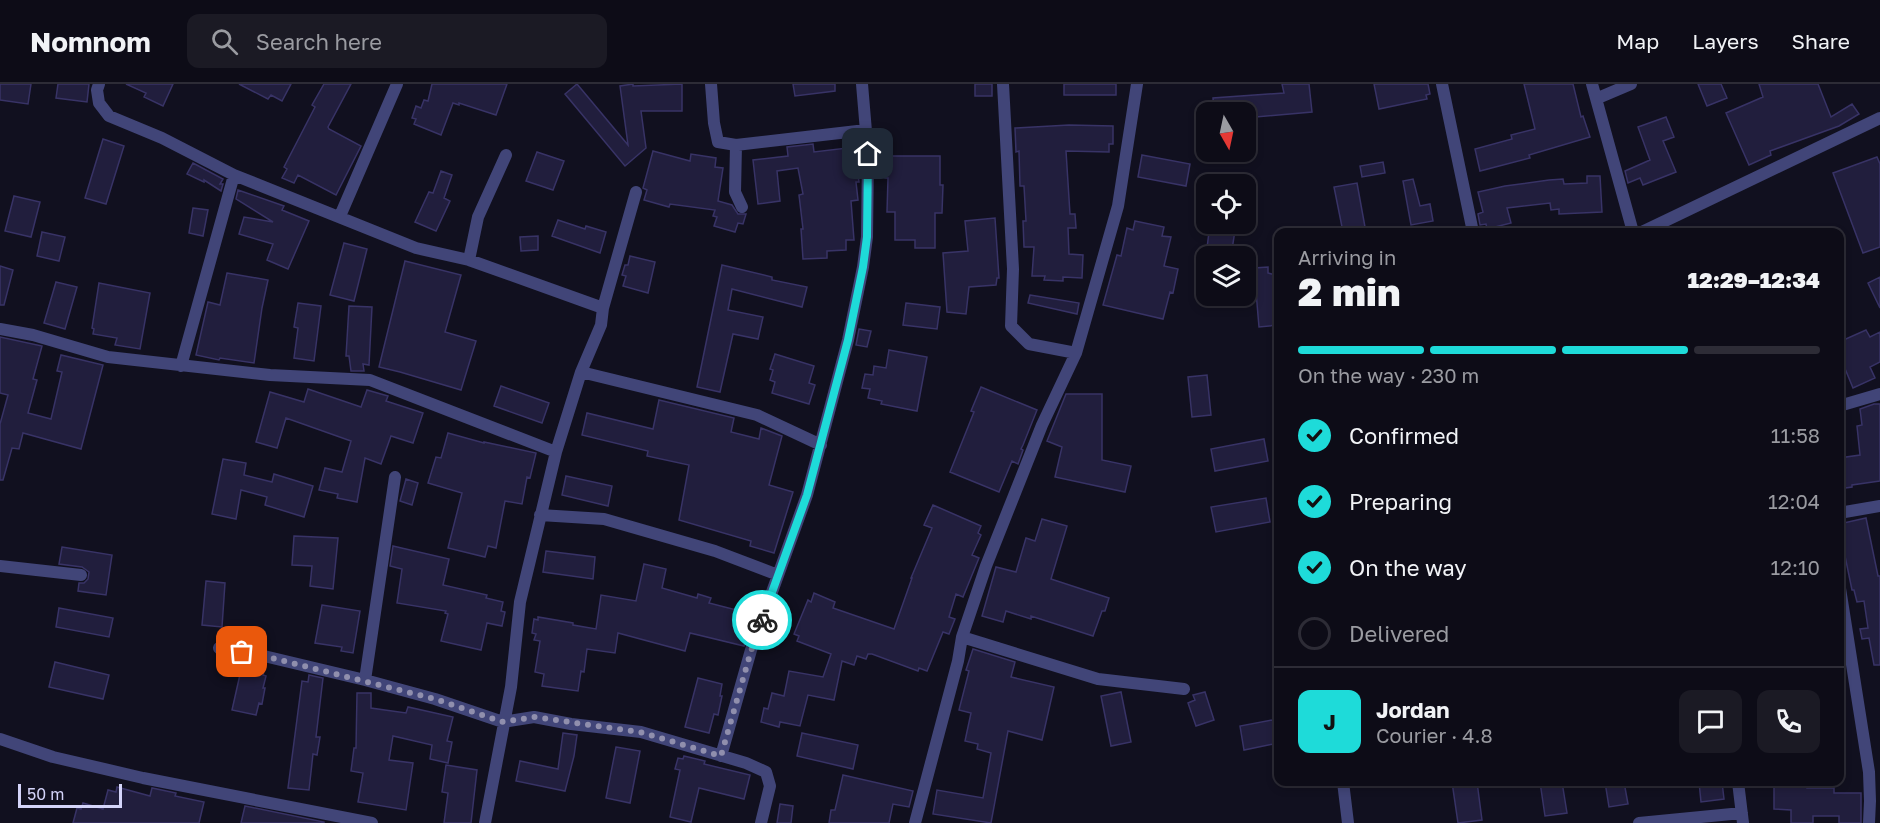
<!DOCTYPE html>
<meta charset="utf-8">
<style>
:root{--surface:#0d0c17;--page:#1b1a24;--text:#f1f3f6;--muted:#9a9ba1;--line:#2d2c36;--accent:#1edbd9}
body{margin:0;font-family:"Golos Text",sans-serif;background:var(--page);color:var(--text);height:100vh;display:flex;flex-direction:column;font-size:22px;white-space:nowrap}
*{box-sizing:border-box;margin:0}
p{font-size:20px;color:var(--muted)}
.icon{flex:none;width:33px;height:33px;fill:none;stroke:currentColor;stroke-width:2;stroke-linecap:round;stroke-linejoin:round}
.map{position:relative;flex:1;overflow:hidden}
.sheet{position:absolute;left:1274px;top:144px;width:570px;height:558px;display:flex;flex-direction:column;background:var(--surface);border-radius:12px;box-shadow:0 3px 9px #0003,0 0 0 2px var(--line)}
.sheet>*{flex:none}
.needle{width:39px;rotate:171deg}
.fabs{position:absolute;left:1196px;top:18px;display:grid;gap:12px}
.fabs a{display:grid;place-items:center;width:60px;height:60px;border-radius:12px;background:var(--surface);box-shadow:0 3px 9px #0003,0 0 0 2px var(--line);font-size:30px}
.scale{position:absolute;left:18px;bottom:15px;width:104px;box-sizing:border-box;padding-left:6px;border:3px solid #d4d4f9;border-top:0;font-size:16px;line-height:21px;white-space:nowrap;color:#d4d4f9;-webkit-text-stroke:4px #11101f;paint-order:stroke}
.pin{position:absolute;display:grid;place-items:center;width:51px;height:51px;color:#fff;margin:-26px;border-radius:12px;box-shadow:0 3px 9px #0006}
.courier{position:absolute;display:grid;place-items:center;width:60px;height:60px;margin:-30px;border:4px solid #1edbd9;border-radius:50%;background:#fff;color:#222;box-shadow:0 2px 8px #0007}
.head em{font-style:normal;font-weight:800}
.head div{display:flex;flex-direction:column-reverse}
.head{display:flex;align-items:center;justify-content:space-between;height:102px;padding:0 24px}
h1{font-size:39px;font-weight:800;line-height:45px}
.bar{display:grid;grid-template-columns:repeat(4,1fr);gap:9px 6px;align-content:center;height:72px;padding:0 24px}
.bar i{height:8px;border-radius:4px;background:var(--line)}
.bar .selected{background:var(--accent)}
.bar p{grid-column:span 4}
.line{display:flex;align-items:center;gap:15px;padding:0 24px;border-top:2px solid var(--line)}
.line div{flex:1}
.round{display:grid;place-items:center;flex:none;width:63px;height:63px;border-radius:12px;background:var(--page)}
ol{padding:0 24px;list-style:none}
li{display:flex;align-items:center;gap:18px;height:66px}
li p{margin-inline-start:auto}
li .icon{padding:6px;border-radius:50%;background:var(--accent);color:#111;stroke-width:4}
li:last-child{color:var(--muted)}
li i{width:33px;height:33px;border:3px solid var(--line);border-radius:50%}
header{display:flex;align-items:center;gap:36px;box-sizing:border-box;height:84px;padding:0 30px;background:var(--surface);border-bottom:2px solid var(--line)}
header strong{font-size:28px}
nav{display:flex;gap:33px;margin-inline-start:auto;font-size:21px}
.search{width:420px;height:54px;background:var(--page);display:flex;align-items:center;gap:15px;box-sizing:border-box;padding:0 21px;border-radius:12px;color:var(--muted);font-size:22px}
.map>svg:first-child{display:block}
.building{fill:#211e3d;stroke:#383366;stroke-width:1.5}
.lines{fill:none;stroke-linecap:round;stroke-linejoin:round}
.street{stroke:#414578;stroke-width:12}
.done{stroke:#908fad;stroke-width:6;stroke-dasharray:0 10.8}
.route{stroke:#1edbd9;stroke-width:8}
</style>
<header>
<strong>Nomnom</strong>
<div class="search"><svg class="icon" aria-label="search" viewBox="0 0 24 24"><circle cx="10" cy="10" r="6"/><path d="M15 15l6 6"/></svg>Search here</div>
<nav><a>Map</a><a>Layers</a><a>Share</a></nav>
</header>
<div class="map">
<svg width="1880" height="739" viewBox="0 0 1880 739">
<rect width="100%" height="100%" fill="#11101f"/>
<path class="building" d="M0,0h31l-3,20 -28,-4z
M58,0h31l-2,18 -31,-4z
M126,0h47l-10,22 -19,-9 2,-4z
M239,0h52l-9,17 -11,-6 -3,4z
M324,0h27l-23,43 1,2 32,17 -25,49 -38,-20 -4,8 -12,-5 5,-9 -3,-2 31,-60 -3,-2z
M432,0h75l-11,31 -37,-12v2l-6,-2 -12,32 -27,-11 2,-5 -4,-1 4,-12 5,2 3,-8 4,1z
M577,0l51,61 -8,-59 13,-2v2l49,-2v27h-41l5,37 -21,18 -60,-72z
M793,0h42v7l-40,5z
M975,0h17v12h-17z
M1064,0h52v11h-52z
M1282,0h27l3,28 -67,6v-6h-31l-1,-14 71,-5z
M1374,0h54l2,10 -4,1 1,4 -48,10z
M1524,0h49l8,33 2,-1 7,21 -61,18 1,3 -50,13 -5,-22 37,-10 -1,-4 24,-6z
M1698,0h23l6,14 -20,8z
M1759,0h59l13,33 21,-13 7,10 -20,12 -69,25 1,4 -22,10 -23,-52 37,-16z
M1666,33l8,20 -11,4 13,31 -33,13 -3,-7 -12,5 -3,-12 25,-11 -12,-33z
M1069,41l44,1v18h-4v8l-43,-1 4,63h5l1,14h-8l1,26 14,1 -1,23 -19,-1v4l-19,-1 1,-4h-13l2,-29h-10l-1,-26h3l-2,-35h-4l-1,-35 -3,1 -1,-24z
M103,55l21,7 -18,58 -21,-6z
M813,60l1,8 33,-4 2,14 7,-1 3,21h-3l2,18 -7,1 3,39h-8v10l-19,1v7l-24,1 -2,-30h2l-4,-34 4,-1 -5,-26 -21,3 3,30 -22,3 -5,-44 35,-4 -1,-9z
M653,67l37,10 1,-7 25,4 -1,9 8,1 -5,33 14,4 6,9h8l-3,10 -5,-1 -3,9 -21,-6 3,-9 -4,-1 2,-6 -45,-6 -1,3 -25,-7 3,-10 -4,-2z
M537,68l27,9 -11,29 -27,-9z
M1142,71l48,9 -4,22 -48,-9z
M885,72h55v29h3l-1,28h-7v35h-20v-8h-20v-28h-8l1,-34h-3z
M1877,73l3,7v83l-17,6 -30,-80z
M1383,78l2,11 -23,4 -2,-11z
M193,79l30,16 -3,5h3l-2,7 -17,-11v2l-17,-8z
M441,87l11,4 -8,23 6,3 -14,30 -21,-9 14,-30 4,1z
M1587,92h13l2,36 -43,2v-5l-8,1 -1,-7 -43,5 4,15 -24,6 -1,-5 -6,1 -2,-11 5,-2 -5,-20 27,-6 44,-6 14,-1 1,5 23,-1z
M1413,95l7,27 10,-2 3,17 -22,4 -8,-44z
M1357,99l8,44 -12,2v3h-10l-9,-45z
M238,106l46,16 -2,4 27,11 -21,48 -21,-9 6,-16 -34,-10 5,-17 29,5 -37,-23z
M14,112l26,6 -9,35 -26,-6z
M193,124l15,2 -5,26 -14,-3z
M995,134l4,60h-2l-1,7 -27,2 -3,27 -19,-2 -4,-59 25,-2 -3,-30z
M558,136l27,9 1,-3 20,6 -6,21 -48,-17z
M1135,137l29,6 -2,9 9,1 -7,29 14,3 -5,24 -3,-1 -7,27 -60,-14 14,-50 4,1 6,-28 6,2z
M1210,140h26l-5,32h-25z
M42,148l23,5 -6,24 -22,-5z
M538,152v14l-17,1 -1,-14z
M344,159l23,6 -13,52 -24,-6z
M630,172l25,6 -7,31 -25,-7 3,-10 -4,-1 3,-10h3z
M405,177l56,14 -16,57 31,9 -15,49 -61,-18 -21,-5z
M722,181l50,12v3l35,7 -5,20 -70,-18 -4,21 35,7 -5,22 -25,-5 -13,58 -23,-5z
M0,182l13,4 -9,35h-4z
M1268,183v6l7,2 2,4 1,46 -19,2 -5,-59z
M227,189l41,7 -6,28 -8,55 -34,-5 -1,2 -23,-5 12,-53 12,3z
M1880,193v31l-12,-25z
M56,198l21,5 -12,42 -21,-6z
M99,199l51,10 -10,56 -25,-4 2,-7 -24,-4 1,-5 -2,-1z
M1030,211l49,8 -2,11 -49,-11z
M298,219l23,3 -7,55 -20,-3 4,-30 -4,-1z
M906,219l34,4 -3,22 -34,-4z
M349,222l23,1 -3,58 -6,-1 1,7h-13l-2,-15h-3z
M859,245l12,2 -4,16 -11,-2z
M1866,246l4,7 10,-5v30l-10,5 5,11 -22,10 -14,-34v-12z
M0,253l42,9 -9,33 4,1 -9,33 23,6 11,-47 -5,-1 4,-16 42,10 -22,84 -58,-16 -4,16 -7,-1 -9,32h-3v-56l8,-29 -8,-2z
M889,266l38,7 -10,54 -36,-7 1,-3 -14,-3 2,-9 -8,-1 3,-14 8,1 1,-9 12,2z
M775,270l39,12 -5,17 6,2 -6,19 -37,-11 3,-11 -5,-2 3,-10 -3,-1z
M1207,291l4,40 -19,2 -4,-40z
M501,302l48,17 -7,20 -48,-17z
M981,303l56,23 -14,35 -2,4 2,1 -5,14 -6,-3 -13,31 -49,-20 24,-60 -3,-1z
M308,305l53,18 6,-17 21,6 -2,5 37,12 -10,30 -22,-7 -10,28 -16,-6 -8,44 -20,-4 1,-4 -19,-4 6,-22 17,4 9,-31 -65,-23 -9,30 -21,-6 14,-50 34,10z
M1066,310h36v66l29,6 -6,26 -70,-15 7,-30 -15,-6z
M659,316l75,18 -3,14 28,7 2,-11 21,8 -13,49 24,7 -19,61 -24,-7 1,-5 -72,-21 10,-55 -42,-9 1,-5 -66,-16 5,-22 66,16z
M1874,320h6v77l-28,4v2l-13,2v-31l21,-3 -3,-29 5,-1 -2,-16z
M448,349l36,10v-1l52,11 -6,25 -3,-1 -5,27 -17,-3 -9,47 -8,-2 -3,11 -37,-9 14,-55 -34,-10 8,-26 5,1z
M1264,355l4,22 -53,10 -4,-22z
M223,375l23,4 -2,12 28,7 2,-8 39,12 -9,31 -39,-12 2,-8 -26,-7 -5,29 -24,-5z
M566,392l46,10 -4,20 -46,-11z
M406,395l12,4 -6,22 -12,-4z
M1266,414l4,24 -54,10 -5,-25z
M933,421l48,21 -3,7 3,2 -9,20 7,3 -16,39 -7,-3 -7,23 6,2 -6,15 -6,-2 -16,39 -8,-3 -1,3 -46,-17h-4l-2,5 -9,-3 -3,9 -12,-4 -8,39 -26,-5 -8,31 -20,-4 -1,5 -18,-5 3,-14 4,1 4,-16 12,3 5,-25 34,6 8,-23 -34,-13 2,-5 -5,-2 14,-34 3,2 3,-9 21,9 -2,6 61,21 18,-51h-1l21,-50 -8,-3z
M1866,434l12,58h2v89h-6l-5,-27 -7,1 -2,-10 8,-1 -4,-27 -7,1 -3,-12h-2l-13,-63v-3z
M1042,435l25,7 -16,53 58,19 -4,13h-3l-9,25 -62,-20v3l-25,-8 -3,11 -21,-6 14,-49 20,5 10,-34 9,3z
M294,452l44,2 -5,51 -23,-3 2,-20 -20,-1z
M393,462l56,13 -6,26 44,10 -1,3 17,4 -2,9 4,1 -3,14 -15,-3 -6,27 -40,-9 7,-27 -3,-1 1,-2 -49,-8 5,-34 -12,-3z
M62,463l50,8 -6,40 -28,-4 1,-8h5l4,-4 1,-7 -7,-5 -23,-3z
M546,467l49,6 -2,22 -50,-7z
M644,480l22,5 -4,19 35,10 1,-4 13,4 -2,5 43,11 -8,32 -54,-13 -5,18 -67,-18 -3,20 -28,-4 -3,23 -3,-1 -3,20 -36,-5 2,-12 -9,-2 5,-31 -6,-1 2,-6 -4,-1 2,-14 4,1v-3l35,6v2l23,4 5,-34 35,6z
M206,497l19,2 -3,44 -20,-2z
M322,521l38,6 -7,42 -12,-2 1,-4 -27,-4z
M59,524l54,10 -4,19 -53,-10z
M973,565l42,13 -4,15 43,10 -12,53 -34,-9 -17,92 -58,-9 4,-24 46,8 8,-45 -14,-4 1,-5 -13,-3 6,-28 -12,-3 10,-39 -3,-1z
M243,577l22,4 -2,10 3,1 -3,12h2l-3,16 -3,-1 -3,12 -24,-5z
M55,578l54,13 -6,24 -54,-12z
M309,591l14,3 -7,59h4l-3,18 -4,-1 -4,36 -21,-2 14,-107 6,1z
M698,594l24,6 -2,12h2l-4,19 -4,-1 -5,19 -24,-6z
M1121,608l10,50 -20,4 -10,-50z
M1205,608l9,28 -18,6 -8,-23 7,-3 -2,-5z
M357,609h14v15l35,5 2,-6 45,10 -6,24 5,1 -4,21 -18,-4 2,-14 -39,-9 -4,24 24,3 -7,47 -48,-8 5,-29 -12,-2 3,-23h2z
M1278,635v24l-34,7 -4,-24z
M563,649l14,2 -3,21 -9,35 -49,-10 4,-20 38,8z
M802,649l56,12 -5,24 -56,-13z
M616,663l24,4 -10,52 -24,-5z
M684,672l21,5 -1,3 46,11 -6,24 -45,-11 -8,34 -21,-5 10,-47 -5,-1 3,-11 5,1z
M446,681l31,5 -6,53h-27l4,-30 -6,-1z
M843,691l70,16 -4,16 -16,-3 -4,19h-60l2,-13h4z
M1452,698h25l5,38 -24,3z
M1540,698h22l5,31 -22,3z
M1605,698h19l4,22 -19,3z
M1699,698h23l2,17 -23,3z
M1774,700l33,1v3h27v5h27v30h-22v-7h-26v7h-22v-13l-17,-1z
M117,703l33,9 2,-8 24,5 -1,3 29,6 -5,21h-126l4,-15 4,1 2,-6 20,6 5,-19 8,2z
M780,720l13,2 -2,17h-14z
M245,722l79,16v1h-83z"/>
<g class="lines">
<path class="street" d="M99,0l-2,6 2,13 10,13 53,22 72,37 182,73 53,12 134,48 -2,17 -20,47 -25,80 -36,150 -9,85 -26,136
M711,0l3,39 4,19 18,3 130,-15
M1003,0l10,185 -2,57 18,18 47,9
M1442,0l31,148
M1592,0l41,148
M1598,14l33,-14
M736,61l-1,47 7,15
M340,132l57,-132
M1642,148l238,-114
M469,176l9,-43 28,-62
M603,224l33,-116
M0,245l33,6 75,22 162,18 100,5 186,72
M181,282l53,-191
M581,288l176,43 64,30
M1839,322l41,-12
M1839,429l41,-7
M540,431l64,4 111,32 63,24
M0,482l81,9
M1839,498l30,190 1,29 -1,22
M962,553l136,42 86,10
M219,564l45,8 101,24 70,19 68,23 31,-5 37,7 70,8 105,31 20,9 4,14 -9,37
M365,596l30,-203
M0,655l53,18 90,21 229,45
M721,672l30,-106 56,-155 41,-155 15,-73 4,-30 1,-82 -6,-71
M1343,698l5,41
M1738,698l5,41
M915,739l43,-162 4,-24 24,-71 56,-141 34,-72 42,-147 19,-122
M1639,739l103,-10"/>
</g>
<g class="lines">
<path class="done" d="M242,568l22,4 171,43 68,23 31,-5 106,15 81,24 30,-105 11,-31"/>
<path class="route" d="M762,536l45,-125 41,-155 15,-73 4,-30 1,-83"/>
</g>
</svg>
<div class="fabs">
<a><svg class="needle" viewBox="-14 -14 28 28"><path d="M0-13l5 13h-10z" fill="#e53935"/><path d="M0 13l5-13h-10z" fill="#9a9ba1"/></svg></a>
<a><svg class="icon" aria-label="locate" viewBox="0 0 24 24"><circle cx="12" cy="12" r="6"/><path d="M12 2v4M12 18v4M2 12h4M18 12h4"/></svg></a>
<a><svg class="icon" aria-label="layers" viewBox="0 0 24 24"><path d="M12 4l9 5-9 5-9-5zM3 14l9 5 9-5"/></svg></a>
</div>
<div class="scale">50 m</div>
<div class="pin" style="left:242px;top:568px;background:#ea580c"><svg class="icon" aria-label="bag" viewBox="0 0 24 24"><path d="M5 8h14l-1 12H6zM9 8a3 3 0 0 1 6 0"/></svg></div>
<div class="pin" style="left:868px;top:70px;background:#1f2937"><svg class="icon" aria-label="home" viewBox="0 0 24 24"><path d="M3 11l9-7 9 7M6 9v11h12V9"/></svg></div>
<div class="courier" style="left:762px;top:536px"><svg class="icon" aria-label="bike" viewBox="0 0 24 24"><circle cx="6" cy="16" r="4"/><circle cx="18" cy="16" r="4"/><path d="M6 16l4-8h5l3 8M10 8l3 8H6M13 5h3"/></svg></div>
<section class="sheet">
<div class="head"><div><h1>2 min</h1><p>Arriving in</p></div><em>12:29–12:34</em></div>
<div class="bar"><i class="selected"></i><i class="selected"></i><i class="selected"></i><i></i><p>On the way · 230 m</p></div>
<ol>
<li><svg class="icon" aria-label="check" viewBox="0 0 24 24"><path d="M5 12l5 5 9-10"/></svg>Confirmed<p>11:58</p></li>
<li><svg class="icon" aria-label="check" viewBox="0 0 24 24"><path d="M5 12l5 5 9-10"/></svg>Preparing<p>12:04</p></li>
<li><svg class="icon" aria-label="check" viewBox="0 0 24 24"><path d="M5 12l5 5 9-10"/></svg>On the way<p>12:10</p></li>
<li><i></i>Delivered</li>
</ol>
<div class="line" style="height:108px"><b class="round" style="background:var(--accent);color:#111">J</b><div><b>Jordan</b><p>Courier · 4.8</p></div><a class="round"><svg class="icon" aria-label="chat" viewBox="0 0 24 24"><path d="M4 5h16v11H9l-5 4z"/></svg></a><a class="round"><svg class="icon" aria-label="phone" viewBox="0 0 24 24"><path d="M5 4h4l2 5-3 2q2 4 5 5l2-3 5 2v4C11 20 4 13 5 4z"/></svg></a></div>
</section>
</div>
